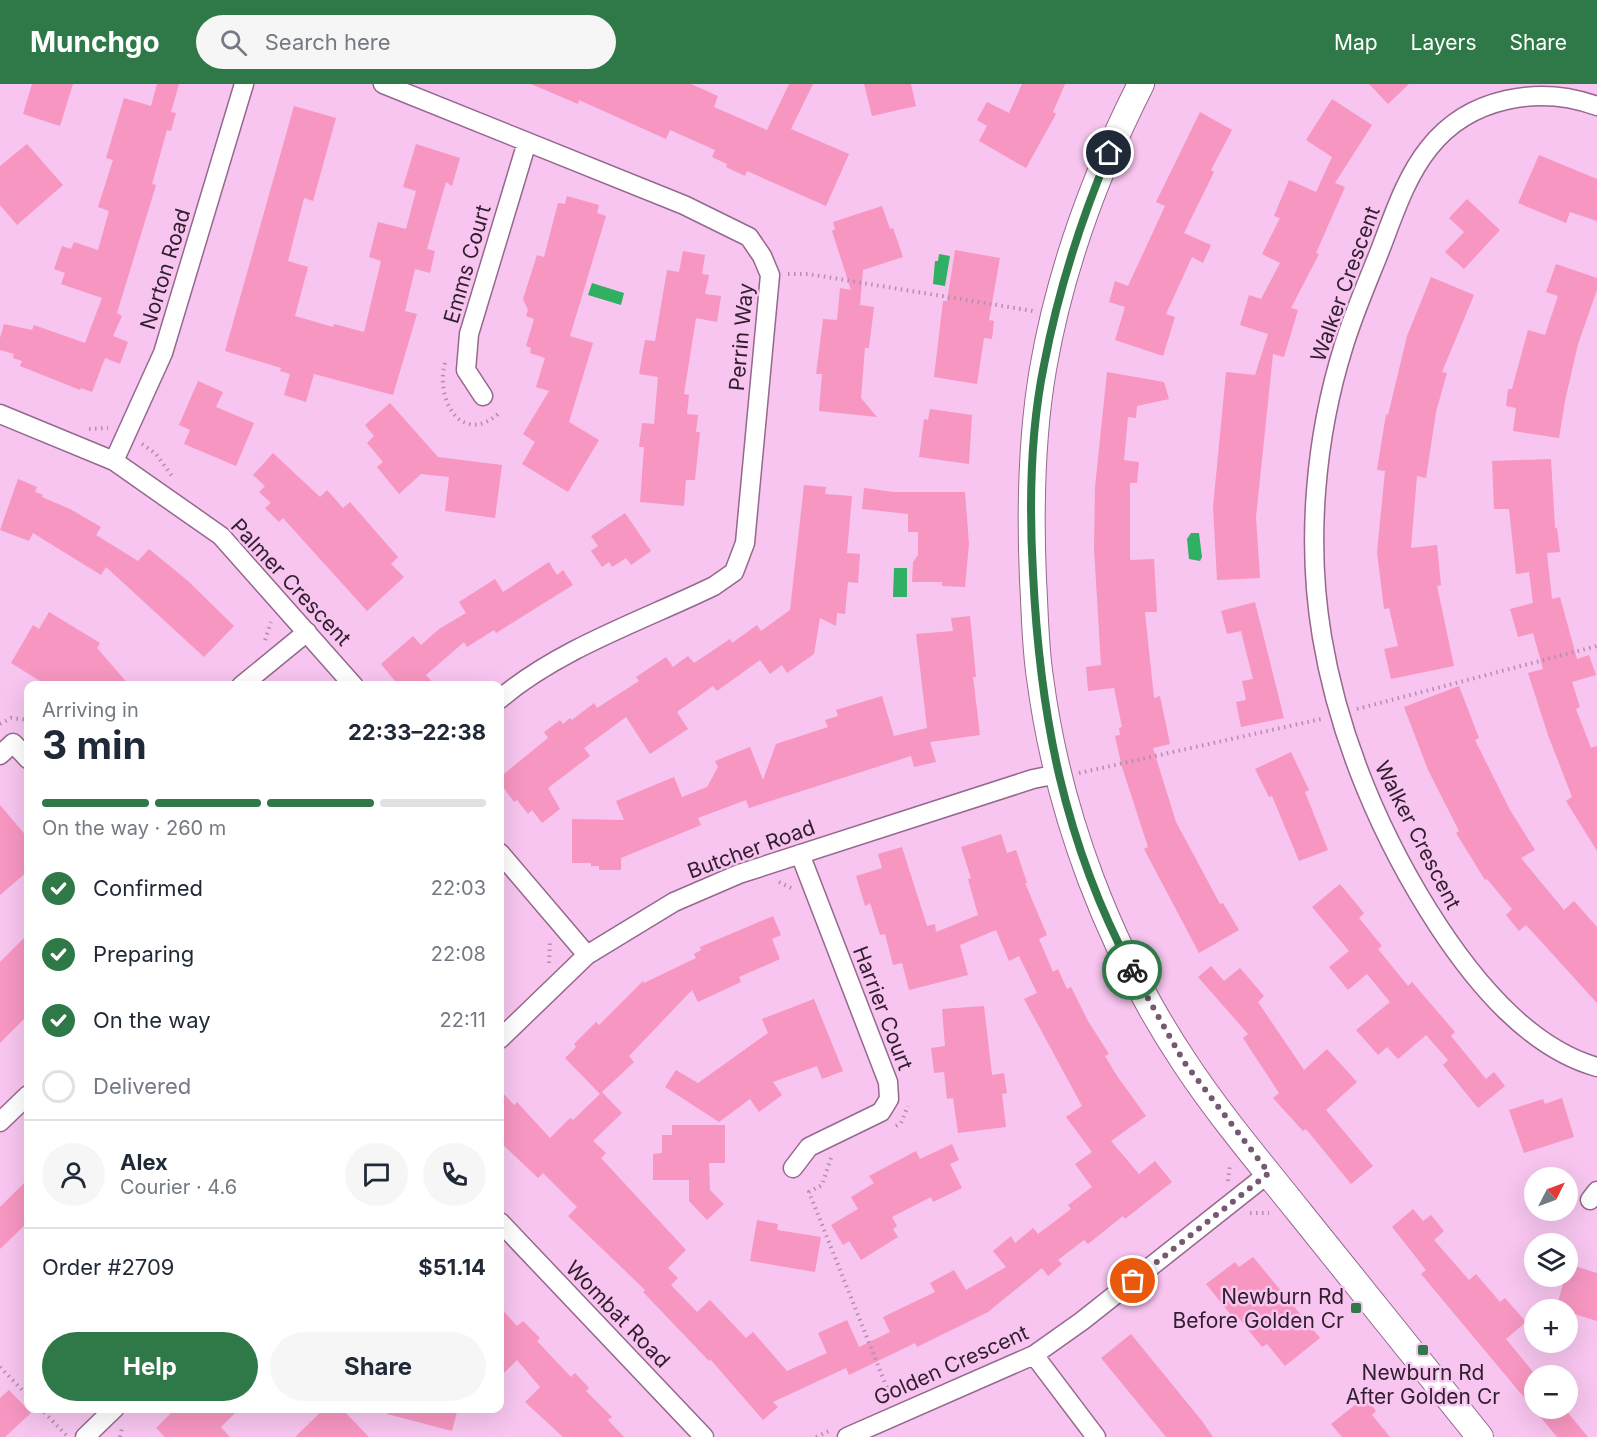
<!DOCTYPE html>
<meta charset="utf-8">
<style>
:root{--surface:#fff;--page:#f6f6f7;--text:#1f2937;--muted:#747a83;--line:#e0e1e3;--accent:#2e7947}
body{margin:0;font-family:Inter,sans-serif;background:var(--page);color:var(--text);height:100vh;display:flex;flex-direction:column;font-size:22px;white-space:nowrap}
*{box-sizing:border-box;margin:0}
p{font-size:20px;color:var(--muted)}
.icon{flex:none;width:33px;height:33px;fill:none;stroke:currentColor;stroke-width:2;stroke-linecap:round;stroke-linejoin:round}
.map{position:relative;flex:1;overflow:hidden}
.details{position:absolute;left:24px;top:597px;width:480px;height:732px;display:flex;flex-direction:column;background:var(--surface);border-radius:12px;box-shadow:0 6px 24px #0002}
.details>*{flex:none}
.needle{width:39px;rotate:48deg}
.fabs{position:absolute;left:1524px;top:1083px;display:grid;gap:12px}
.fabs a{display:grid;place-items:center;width:54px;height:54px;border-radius:50%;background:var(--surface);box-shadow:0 6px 24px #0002;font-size:30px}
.pin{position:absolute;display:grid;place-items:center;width:51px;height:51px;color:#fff;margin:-26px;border:3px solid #fff;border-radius:50%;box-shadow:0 2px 6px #0007}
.courier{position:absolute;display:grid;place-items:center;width:60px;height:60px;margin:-30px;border:4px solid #2e7947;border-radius:50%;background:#fff;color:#222;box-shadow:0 2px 8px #0007}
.overview em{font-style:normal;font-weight:700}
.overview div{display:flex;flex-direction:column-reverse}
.overview{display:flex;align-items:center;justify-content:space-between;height:102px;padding:0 18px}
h1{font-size:39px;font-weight:700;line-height:45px}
.bar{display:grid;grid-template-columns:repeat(4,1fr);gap:9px 6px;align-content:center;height:72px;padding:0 18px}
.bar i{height:8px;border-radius:4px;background:var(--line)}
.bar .selected{background:var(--accent)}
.bar p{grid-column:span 4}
.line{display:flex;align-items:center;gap:15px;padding:0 18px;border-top:2px solid var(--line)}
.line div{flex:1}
.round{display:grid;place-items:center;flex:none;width:63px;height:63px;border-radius:32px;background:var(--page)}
ol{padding:0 18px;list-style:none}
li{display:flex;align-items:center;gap:18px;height:66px}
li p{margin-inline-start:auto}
li .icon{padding:6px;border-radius:50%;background:var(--accent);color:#fff;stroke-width:4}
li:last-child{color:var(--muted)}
li i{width:33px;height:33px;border:3px solid var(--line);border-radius:50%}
.cta{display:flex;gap:12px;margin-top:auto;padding:12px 18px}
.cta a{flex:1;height:69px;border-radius:36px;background:var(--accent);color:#fff;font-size:24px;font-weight:700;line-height:69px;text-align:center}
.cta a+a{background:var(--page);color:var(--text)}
header{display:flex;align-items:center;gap:36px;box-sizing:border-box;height:84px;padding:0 30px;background:var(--accent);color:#fff}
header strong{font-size:28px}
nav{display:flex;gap:33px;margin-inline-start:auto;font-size:21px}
.search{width:420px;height:54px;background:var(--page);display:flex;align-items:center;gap:15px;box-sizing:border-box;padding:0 21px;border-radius:33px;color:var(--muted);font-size:22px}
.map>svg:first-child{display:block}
.water{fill:#31af62}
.building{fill:#f696c1}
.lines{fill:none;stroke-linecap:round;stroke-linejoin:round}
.street-casing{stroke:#95688e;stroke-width:21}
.secondary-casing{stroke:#95688e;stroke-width:28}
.path{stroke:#b58daf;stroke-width:4;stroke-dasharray:1.5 4.5;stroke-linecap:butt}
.street{stroke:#fff;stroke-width:18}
.secondary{stroke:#fff;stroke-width:26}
.done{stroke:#765872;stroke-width:6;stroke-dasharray:0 10.8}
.route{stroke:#2e7947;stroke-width:8}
.poi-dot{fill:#2e7947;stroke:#f7c5ef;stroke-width:2}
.labels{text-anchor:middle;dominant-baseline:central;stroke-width:5;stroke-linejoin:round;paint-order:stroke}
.street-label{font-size:21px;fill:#301e2e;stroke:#f7c5ef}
.poi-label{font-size:21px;fill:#301e2e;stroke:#f7c5ef;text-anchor:end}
</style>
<header>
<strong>Munchgo</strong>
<div class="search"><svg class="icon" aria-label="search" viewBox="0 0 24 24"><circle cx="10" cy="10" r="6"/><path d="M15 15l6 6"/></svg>Search here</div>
<nav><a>Map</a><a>Layers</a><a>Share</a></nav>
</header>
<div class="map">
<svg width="1597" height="1353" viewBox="0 0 1597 1353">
<rect width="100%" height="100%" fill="#f7c5ef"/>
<path class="water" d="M939,170l11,2 -5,30 -12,-2 2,-23h3z
M592,199l32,10 -3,12 -33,-10z
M1191,449h8l3,24 -2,4 -11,-2 -2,-20z
M894,484h13v29h-14z"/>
<path class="building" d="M32,0h41l-13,42 -37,-12z
M157,0h22l-8,28 5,1 -5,18 -4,-1 -15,54 4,1 -39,128 5,3 -9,20 15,6 -8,22 -15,-6 -13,34 -11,-4 -1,2 -60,-24 2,-5 -9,-3 1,-4 -14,-4v-12l4,-14 28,6 2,-5 51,18 17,-45 -41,-14 4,-11 -11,-4 8,-23 9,3 3,-7 24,8 11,-39 -11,-4 15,-47 -7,-2 18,-60 27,8z
M531,0h160l27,12 -4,11 53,23 22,-46h24l-22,45 58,25 -23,52 -79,-35 -2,5 -19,-9 1,-3 -15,-7 3,-7 -45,-20 -4,9 -87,-39 -1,4z
M864,0h47l5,22 -44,10z
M1022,0h43l-12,28 3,2 -30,54 -47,-27 8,-15 -10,-6 10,-18 22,11z
M1369,0h40l-21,20z
M1332,15l40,26 -37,58 10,4 -29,66 3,1 -28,54 7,2 -14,47 -11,-3 -17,163 4,61 -43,2 -4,-73 13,-135 29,3 13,-41 -28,-9 9,-30 12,4 19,-36 -18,-9 18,-36 -6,-2 15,-36 27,12 16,-35 -26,-17z
M294,22l42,12 -23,83 -9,-3 -16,63 20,6 -13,49 38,11 1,-3 30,8 17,-71 -12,-4 9,-35 28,7 10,-38 -13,-4 13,-43 44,14 -8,28 -6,-4 -11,38 -8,29 8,2 -5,22 -15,-4 -10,42 12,3 -24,81 -79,-21 -8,28 -22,-7 6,-21 -10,-3 1,-3 -56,-17z
M1200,28l32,18 -21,40 3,2 -30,61 27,12 -8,18 -11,-6 -26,57 9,3 -12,39 -48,-16 10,-33 -16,-5 6,-21 13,5 37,-80 -9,-4z
M27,60l36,41 -46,40 -17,-20v-39z
M1539,71l58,24v42l-27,-9 -4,11 -48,-20z
M567,112l32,9 -2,8 9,3 -36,120 23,7 -24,79 30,18 -31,52 -46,-28 13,-22 -12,-8 26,-43 -13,-4 9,-29 -15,-5 1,-5 -5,-2 8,-27 -8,-3 2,-6 -5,-11 14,-44 7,2 14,-54 7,1z
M1467,115l33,31 -36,39 -19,-17 19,-20 -15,-14z
M882,122l8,23 3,-1 10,29 -40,13 -3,35 14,2 -5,41h-4l-4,50 16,19 -58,-6 3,-37h-6l7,-55 14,1 3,-32 11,2 -19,-59 3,-2 -2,-7z
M955,166l45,8 -11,62 5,1 -2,18 -8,-1 -7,46 -43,-7 9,-76h4z
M683,167l22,4 -3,19 7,1 -4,19 16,2 -4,26 -21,-4 -12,76 5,1 -2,19 11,1 -2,17h4l-5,48h-9l-2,26 -44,-4 4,-55h-5l3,-24 12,1 4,-47 -19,-3 6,-34 10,1 12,-71 12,2z
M1556,180l41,14v12l-19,54 -13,57 -6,37 -46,-7 3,-23 -10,-2 2,-17h4l16,-59 17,5 13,-39 -12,-4z
M1431,193l43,18 -32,77 5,1 -11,39 -10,66 -9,-2 -6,72 26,-3 4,40 -4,1 17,80 -63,13 -7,-30 14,-3 -9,-38 -5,1 -7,-57 8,-81 -8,-1 9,-56 2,1 19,-79z
M1107,288l57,10 5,17 -32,7 -1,12 -8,-1 -4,43 15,2 -2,21h-7v77l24,-1 3,53h-12l9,86 6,-2 10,48 -17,4 23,74 44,82 3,-1 16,27 -40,23 -55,-104 4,-2 -26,-80 -7,-31 5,-1 -1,-7 3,-1 -8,-39 -26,3 -2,-24 15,-2 -7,-117 1,-61z
M198,297l25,11 -7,15 38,16 -18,43 -52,-22 6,-14 -11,-5z
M390,319l48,54 64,8 -7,53 -50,-7 4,-34 -28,-3 -22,20 -22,-27 6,-5 -16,-19 7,-7 -9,-11z
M930,325l42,6 -3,49 -50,-7 5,-38 4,1z
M273,369l47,44 7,-7 16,18 7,-6 48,55 -7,7 13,13 -37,34 -84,-93 -4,4 -14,-14 6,-5 -12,-11 6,-6 -12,-11z
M1551,375l4,69h2l3,24 -13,1 5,46 8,-2 17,62 12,-4 7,20 -24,7 8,25 -4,2 15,39 6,-2v105l-31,-50 6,-4 -24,-62 -20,-62 15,-4 -10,-36 -15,4 -8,-28 23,-6 -4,-31 -13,2 -7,-65h-15l-2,-48z
M18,395l19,8 -2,5 8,3 -1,2 28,12 31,18 -5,8 42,26 11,-12 39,32 46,45 -30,31 -98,-90 -5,8 -68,-42 -4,8 -29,-11z
M804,401l22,2 -1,7 27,2 -5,57 13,1 -2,29 -10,-1 -3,32 -8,-1 -1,13 -16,-8 -6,36 -27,19 -5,-8 -12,9 -10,-14 -43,31 -4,-5 -36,26 11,17 -38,25 -24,-37 -42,31 6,8 -42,32 12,21 -18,14 -10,-13 -4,4 -11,-14 -3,2 -14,-19v-6l48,-39 -4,-6 16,-12 3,4 7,-6 2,2 22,-17 3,5 42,-27 -3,-4 30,-20 7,10 15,-11 6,7 36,-24 2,4 25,-18 4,6 29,-21z
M864,404l30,4h71l4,52 -4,43 -23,-1v-4h-30l1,-20 5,-7v-23h-10v-18l-46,-5z
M625,429l26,38 -20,14 -5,-7 -14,9 -3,-5 -7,5 -11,-16 7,-5 -7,-10z
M549,478l8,13 6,-5 10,15 -77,48 -2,-3 -27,17 -3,-5 -38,33 10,11h-37l-18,-22 32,-28 8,9 18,-16 27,-16 -7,-11 36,-23 8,13z
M1255,518l29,116 -43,9 -5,-25 10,-2 -4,-19 11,-2 -12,-48 -14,3 -6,-23z
M49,528l51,31 -3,5 33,38h-82l-37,-23 22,-38 6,4z
M970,532l6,61h-3l7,58 -50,7 6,20 -22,5 -3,-11 -162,52 -3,-8 -48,18 3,7 -80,33v12h-22v-4h-8v-3h-19v-44l52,1 -8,-19 58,-24 8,20 25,-10 11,-20 -3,-6 35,-14 13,33 13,-36 52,-17 -3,-7 13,-4 -2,-6 46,-14 12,40 33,-8 -11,-94 37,-3 -2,-13z
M1459,602l20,52 -4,2 35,70 25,40 -14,8 43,52 10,-9 23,26v76l-71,-78 -7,6 -13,-16 6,-6 -25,-30 -2,1 -29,-47 3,-2 -31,-61 -24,-63z
M1291,668l18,38 -4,2 23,58 -29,11 -27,-65 -3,1 -14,-28z
M0,721l28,33v33l-28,24z
M1001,750l6,19 9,-3 11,33h-2l22,52 -8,4 14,33 5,-3 9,20 4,-2 17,34 21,33 -4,2 12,20 29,40 -35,25 28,33 16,-13 17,21 -47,37 -2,-3 -35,28 -4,-4 -26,20 4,4 -14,12 -6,-8 -54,44 -71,35 -2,-4 -66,32 -3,-7 -73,34 5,5 -15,13 -53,-61 -1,2 -66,-69 2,-2 -77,-74 9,-9 -34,-34 -5,5 -38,-36v-52l14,15 3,-3 33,36 20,-20 3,2 27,-26 -35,-36 11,-11 -2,-3 22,-22 3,3 44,-44 1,2 52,-25 -2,-4 7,-4 -1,-3 73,-31 8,19 -9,4 8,20 -41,18 2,5 -43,20 -6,-12 -63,66 5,6 -32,30 20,21 -29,28 13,12 -5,5 85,92 -18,18 10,10 -7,7 26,27 13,-12 36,38 7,-6 34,39 40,-18 -9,-20 29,-13 12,27 31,-15 -7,-15 52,-25 -5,-9 24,-13 12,20 40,-23 -13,-16 18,-15 4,7 18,-15 5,6 33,-25 -3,-4 24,-18 -17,-23 17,-12 -26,-35 16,-11 -58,-107 13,-6 -18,-37 -10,5 -13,-31 -36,15 8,30 -59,15 -7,-27 -9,2 -8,-31 -5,1 -10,-32 -5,3 -9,-30 26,-8 -4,-14 24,-7 25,79 8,-2 1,8 42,-17 -10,-36 3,-1 -10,-31z
M1340,800l24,29 -5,5 23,28 -4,3 30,37 4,-4 43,50 -4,4 35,43 8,-7 11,14 -27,22 -35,-43 5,-5 -22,-25 -28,24 -11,-12 -9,8 -22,-25 34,-28 -23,-28 -19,16 -19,-23 20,-16 -37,-44z
M28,850v81l-28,28v-81z
M1211,882l13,15 16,-13 24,28 -6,6 46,68 23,-21 30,33 -31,28 47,56 -22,18 -45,-55 -3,2 -30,-33 6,-5 -36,-55 5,-4 -50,-57z
M814,915l29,72 -21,8 -5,-13 -44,16 9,13 -23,17 -9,-13 -31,23 -54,-35 11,-17 22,13 70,-50 -6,-14z
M984,922l8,69 12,-2 3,20 -5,1 4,33 -48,6 -5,-35 -6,1 -3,-27 -10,1 -3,-25 14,-2 -3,-37z
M1562,1014l12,39 -50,16 -15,-43 34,-11 2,5z
M672,1041h53v38h-16l1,27 14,14 -17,16 -18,-19v-21h-36v-26l9,-1v-18h10z
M952,1060l7,16 -9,4 12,24 -29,14 -2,-5 -39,20 5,9 -4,3 5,8 -37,23 -12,-19 -6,4 -12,-20 27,-16 -7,-12 23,-14 -5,-7 47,-25 4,8z
M28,1095v43l-28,27v-42z
M1413,1125l10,12 8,-6 13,16 -10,9 35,40 7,-6 24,28 5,-4 21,24 -20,17 28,34v35h30l24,29h-31l-136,-163 5,-4 -34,-43z
M757,1136l21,4 -1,6 44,7 -6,35 -65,-11z
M1253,1173l67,81 -35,28 -18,-22 -5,3 -24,-30 -3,3 -29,-36 29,-22 4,5z
M1568,1180l29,9v48l-29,-9v-2l-12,-1 9,-33h3z
M500,1223l17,19 6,-5 17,17 -3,3 34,36 4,-4 14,15 -3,3 26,26 -4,3 16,17h-61l-38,-35 15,-15 -23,-27 -17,17z
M1131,1250l71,87 11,16h-47l-65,-79z
M9,1306l22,23 -26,24h-5v-39z
M1365,1313l11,14 -4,4 18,22h-48l-11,-13z
M176,1324h64l-19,19 9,10h-65l-9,-9z
M325,1324h16l28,29h-74z
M388,1324h70l-6,23 -65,-17z"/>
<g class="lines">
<g class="street-casing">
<path id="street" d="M383,0l301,121 65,32 13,19 8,19 -25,268 -11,29 -20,14c-70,34 -156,63 -214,113
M1597,22c-58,-21 -128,-9 -168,42 -24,30 -36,69 -50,105 -12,30 -25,60 -35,92 -29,92 -38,197 -22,292 17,102 60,203 117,290 37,56 90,121 158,140
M483,312l-17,-26 3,-36 58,-192
M0,330l114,47 107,75 133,150
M114,377l49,-108 81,-269
M241,602l66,-54
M0,671l13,-12 15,16
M500,769l87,102
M500,955l87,-84 87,-53 65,-28 294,-95 25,-5
M0,1038l28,-27
M793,1084l16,-21 72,-35 8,-13 -1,-17 -88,-228
M1590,1116l7,-9
M500,1138l204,215
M1034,1271l62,82
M85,1353l30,-29
M847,1353l187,-82 48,-34 187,-148"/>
</g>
<g class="secondary-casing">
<path id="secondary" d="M1141,0c-45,89 -81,186 -98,285 -12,70 -13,140 -10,211 2,32 2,65 7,98 18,136 69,271 145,385 35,53 76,101 115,150 60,75 120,149 180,224"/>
</g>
<path class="path" d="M788,190h20l225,37
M445,279c-10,36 16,83 53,51
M89,345l19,-1
M142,360l14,10 16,22
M265,556l6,-18
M1357,625l240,-63
M0,640l11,-6 17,2
M1079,689l242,-54
M779,798l14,7
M549,879l1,-22
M896,1042l5,-3 7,-17
M831,1074l-9,27 -13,7 82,206
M1228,1097l2,-17
M1250,1129h19
M0,1283l28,29
M40,1324l27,28
M120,1353l2,-9
M816,1353l13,-6"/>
<use href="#street" class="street"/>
<use href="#secondary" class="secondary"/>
</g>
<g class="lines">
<path class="done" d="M1132,886l52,92 85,111 -136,108"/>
<path class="route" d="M1109,69c-29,69 -51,139 -65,212 -14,68 -15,139 -11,208 7,143 31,269 99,397"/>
</g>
<g class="poi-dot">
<rect x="1350" y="1218" width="12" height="12" rx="3"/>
<rect x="1417" y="1260" width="12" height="12" rx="3"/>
</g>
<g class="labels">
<g class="street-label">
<text transform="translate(467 180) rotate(-74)">Emms Court</text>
<text transform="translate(165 185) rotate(-73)">Norton Road</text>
<text transform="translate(1345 200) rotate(-70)">Walker Crescent</text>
<text transform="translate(741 253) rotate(-85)">Perrin Way</text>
<text transform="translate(291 498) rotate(47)">Palmer Crescent</text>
<text transform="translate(1418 751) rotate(63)">Walker Crescent</text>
<text transform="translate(751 765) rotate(-20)">Butcher Road</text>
<text transform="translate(883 924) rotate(69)">Harrier Court</text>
<text transform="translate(618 1230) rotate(46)">Wombat Road</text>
<text transform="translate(951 1281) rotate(-24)">Golden Crescent</text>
</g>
<g class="poi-label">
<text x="1344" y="1212">Newburn Rd<tspan x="1344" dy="24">Before Golden Cr</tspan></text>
<text x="1423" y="1288" text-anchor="middle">Newburn Rd<tspan x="1423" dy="24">After Golden Cr</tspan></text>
</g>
</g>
</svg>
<div class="fabs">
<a><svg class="needle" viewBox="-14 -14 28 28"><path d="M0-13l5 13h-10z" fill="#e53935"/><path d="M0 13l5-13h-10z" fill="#747a83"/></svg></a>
<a><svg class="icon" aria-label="layers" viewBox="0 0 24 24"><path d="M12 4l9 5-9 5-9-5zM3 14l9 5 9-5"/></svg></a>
<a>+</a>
<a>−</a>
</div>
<div class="pin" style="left:1133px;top:1197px;background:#ea580c"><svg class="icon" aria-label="bag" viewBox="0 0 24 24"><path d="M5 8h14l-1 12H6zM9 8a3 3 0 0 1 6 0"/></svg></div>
<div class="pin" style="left:1109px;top:69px;background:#1f2937"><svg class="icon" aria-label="home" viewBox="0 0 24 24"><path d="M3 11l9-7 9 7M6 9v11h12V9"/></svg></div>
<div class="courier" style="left:1132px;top:886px"><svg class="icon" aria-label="bike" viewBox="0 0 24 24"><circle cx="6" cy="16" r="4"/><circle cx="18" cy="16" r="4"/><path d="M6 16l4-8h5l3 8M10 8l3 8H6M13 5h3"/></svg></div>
<section class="details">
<div class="overview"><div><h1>3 min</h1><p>Arriving in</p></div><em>22:33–22:38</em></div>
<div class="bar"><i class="selected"></i><i class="selected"></i><i class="selected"></i><i></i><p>On the way · 260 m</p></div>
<ol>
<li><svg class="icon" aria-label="check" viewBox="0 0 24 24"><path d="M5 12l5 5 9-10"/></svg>Confirmed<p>22:03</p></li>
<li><svg class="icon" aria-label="check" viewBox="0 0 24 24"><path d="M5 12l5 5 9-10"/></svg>Preparing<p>22:08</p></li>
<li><svg class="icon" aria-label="check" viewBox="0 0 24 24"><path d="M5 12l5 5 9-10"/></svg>On the way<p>22:11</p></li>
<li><i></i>Delivered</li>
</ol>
<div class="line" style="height:108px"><a class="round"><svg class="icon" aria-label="person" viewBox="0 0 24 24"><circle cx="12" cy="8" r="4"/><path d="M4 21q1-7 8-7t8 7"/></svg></a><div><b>Alex</b><p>Courier · 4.6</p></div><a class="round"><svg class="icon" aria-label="chat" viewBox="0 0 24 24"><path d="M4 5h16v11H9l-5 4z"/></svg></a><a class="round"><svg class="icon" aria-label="phone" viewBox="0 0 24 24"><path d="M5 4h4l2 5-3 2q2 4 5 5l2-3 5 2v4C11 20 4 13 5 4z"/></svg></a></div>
<div class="line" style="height:78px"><div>Order #2709</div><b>$51.14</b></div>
<div class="cta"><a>Help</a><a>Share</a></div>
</section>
</div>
